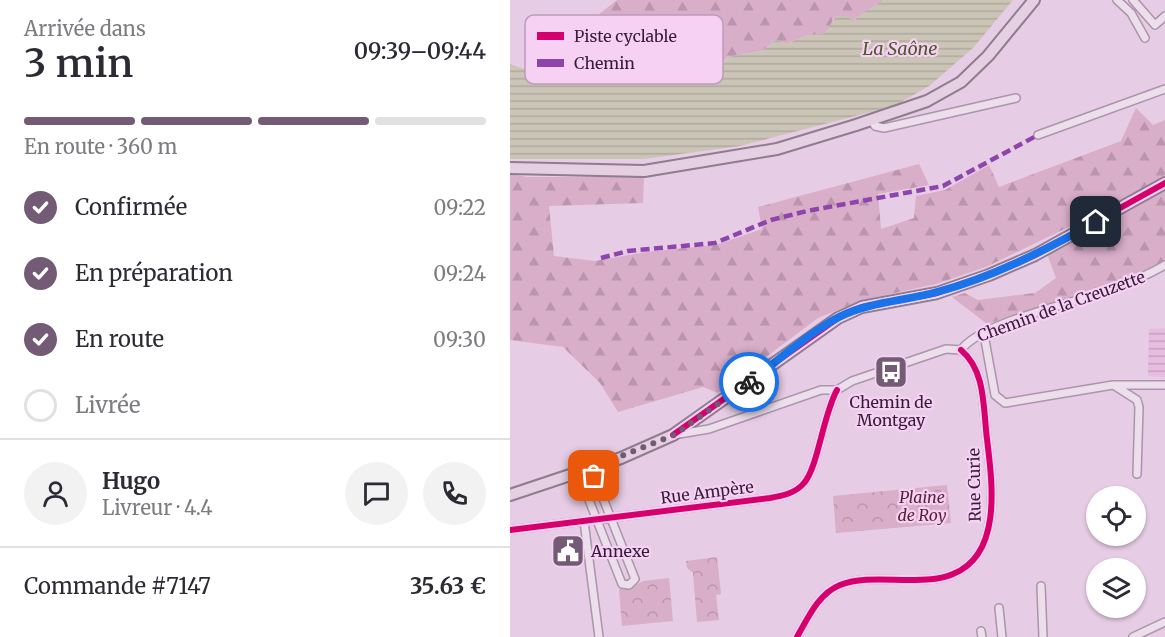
<!DOCTYPE html>
<html lang="fr">
<meta charset="utf-8">
<style>
:root{--surface:#fff;--page:#f2f2f3;--text:#2b2b33;--muted:#7c7c81;--line:#e1e1e2;--accent:#735a75}
body{margin:0;font-family:Merriweather,serif;background:var(--page);color:var(--text);height:100vh;display:flex;flex-direction:column;font-size:22px;white-space:nowrap}
*{box-sizing:border-box;margin:0}
p{font-size:20px;color:var(--muted)}
.icon{flex:none;width:33px;height:33px;fill:none;stroke:currentColor;stroke-width:2;stroke-linecap:round;stroke-linejoin:round}
.map{position:relative;flex:1;overflow:hidden}
.panel{display:flex;flex-direction:column;background:var(--surface);width:510px}
.panel>*{flex:none}
.controls{position:absolute;left:576px;top:486px;display:grid;gap:12px}
.controls a{display:grid;place-items:center;width:60px;height:60px;border-radius:50%;background:var(--surface);box-shadow:0 2px 4px #0004;font-size:30px}
.pin{position:absolute;display:grid;place-items:center;width:51px;height:51px;color:#fff;margin:-26px;border-radius:12px;box-shadow:0 3px 9px #0006}
.courier{position:absolute;display:grid;place-items:center;width:60px;height:60px;margin:-30px;border:4px solid #1a73e8;border-radius:50%;background:#fff;color:#222;box-shadow:0 2px 8px #0007}
.headline em{font-style:normal;font-weight:600}
.headline div{display:flex;flex-direction:column-reverse}
.headline{display:flex;align-items:center;justify-content:space-between;height:102px;padding:0 24px}
h1{font-size:39px;font-weight:600;line-height:45px}
.bar{display:grid;grid-template-columns:repeat(4,1fr);gap:9px 6px;align-content:center;height:72px;padding:0 24px}
.bar i{height:8px;border-radius:4px;background:var(--line)}
.bar .on{background:var(--accent)}
.bar p{grid-column:span 4}
.line{display:flex;align-items:center;gap:15px;padding:0 24px;border-top:2px solid var(--line)}
.line div{flex:1}
.round{display:grid;place-items:center;flex:none;width:63px;height:63px;border-radius:32px;background:var(--page)}
ol{padding:0 24px;list-style:none}
li{display:flex;align-items:center;gap:18px;height:66px}
li p{margin-inline-start:auto}
li .icon{padding:6px;border-radius:50%;background:var(--accent);color:#fff;stroke-width:4}
li:last-child{color:var(--muted)}
li i{width:33px;height:33px;border:3px solid var(--line);border-radius:50%}
main{display:flex;flex:1;min-height:0}
.map>svg:first-child{display:block}
.farmland{fill:url(#farmland-rules)}
.forest{fill:url(#forest-firs)}
.park{fill:url(#park-crowns)}
.water{fill:url(#water-rules)}
.lines{fill:none;stroke-linecap:round;stroke-linejoin:round}
.street-casing{stroke:#aa95aa;stroke-width:10}
.primary-casing{stroke:#8f7c8f;stroke-width:14}
.street{stroke:#eddeec;stroke-width:7}
.primary{stroke:#e4cfe3;stroke-width:10}
.quiet{stroke:#8e44ad;stroke-width:4.5;stroke-dasharray:9 4.5;stroke-linecap:butt}
.cycleway-casing{stroke:#f7d1f4;stroke-width:10}
.cycleway{stroke:#d6006c;stroke-width:6}
.done{stroke:#735a75;stroke-width:6;stroke-dasharray:0 10.8}
.route{stroke:#1a73e8;stroke-width:8}
.labels{text-anchor:middle;dominant-baseline:central;stroke-width:4.5;stroke-linejoin:round;paint-order:stroke}
.street-label{font-size:16px;fill:#351d39;stroke:#f7d1f4}
.poi-label{font-size:16px;fill:#351d39;stroke:#f7d1f4}
.park-label{font-size:16px;font-style:italic;fill:#572337;stroke:#f7d1f4}
.water-label{font-size:18px;font-style:italic;fill:#4c5a2b;stroke:#f7d1f4}
.key{fill:#f7d1f4;stroke:#bd9bbc;stroke-width:1.5}
.key-label{font-size:16px;fill:#351d39}
</style>
<main>
<section class="panel">
<div class="headline"><div><h1>3 min</h1><p>Arrivée dans</p></div><em>09:39–09:44</em></div>
<div class="bar"><i class="on"></i><i class="on"></i><i class="on"></i><i></i><p>En route · 360 m</p></div>
<ol>
<li><svg class="icon" aria-label="check" viewBox="0 0 24 24"><path d="M5 12l5 5 9-10"/></svg>Confirmée<p>09:22</p></li>
<li><svg class="icon" aria-label="check" viewBox="0 0 24 24"><path d="M5 12l5 5 9-10"/></svg>En préparation<p>09:24</p></li>
<li><svg class="icon" aria-label="check" viewBox="0 0 24 24"><path d="M5 12l5 5 9-10"/></svg>En route<p>09:30</p></li>
<li><i></i>Livrée</li>
</ol>
<div class="line" style="height:108px"><a class="round"><svg class="icon" aria-label="person" viewBox="0 0 24 24"><circle cx="12" cy="8" r="4"/><path d="M4 21q1-7 8-7t8 7"/></svg></a><div><b>Hugo</b><p>Livreur · 4.4</p></div><a class="round"><svg class="icon" aria-label="chat" viewBox="0 0 24 24"><path d="M4 5h16v11H9l-5 4z"/></svg></a><a class="round"><svg class="icon" aria-label="phone" viewBox="0 0 24 24"><path d="M5 4h4l2 5-3 2q2 4 5 5l2-3 5 2v4C11 20 4 13 5 4z"/></svg></a></div>
<div class="line" style="height:78px"><div>Commande #7147</div><b>35.63 €</b></div>
</section>
<div class="map">
<svg width="655" height="637" viewBox="0 0 655 637">
<defs>
<pattern id="farmland-rules" width="6" height="5" patternUnits="userSpaceOnUse" patternTransform="scale(1.5)"><rect width="6" height="5" fill="#e6bcdf"/><path d="M0 2.5h6" fill="none" stroke="#c6a1c0"/></pattern>
<pattern id="forest-firs" width="22" height="20" patternUnits="userSpaceOnUse" patternTransform="scale(1.5)"><rect width="22" height="20" fill="#d9aec9"/><path d="M5 1l3.5 6h-7zM16 11l3.5 6h-7z" fill="#bb95ad"/></pattern>
<pattern id="park-crowns" width="20" height="18" patternUnits="userSpaceOnUse" patternTransform="scale(1.5)"><rect width="20" height="18" fill="#d9aec9"/><path d="M2 6a3 3 0 1 1 6 0M12 15a3 3 0 1 1 6 0" fill="none" stroke="#bb95ad"/></pattern>
<pattern id="water-rules" width="6" height="5" patternUnits="userSpaceOnUse" patternTransform="scale(1.5)"><rect width="6" height="5" fill="#cbc5b7"/><path d="M0 2.5h6" fill="none" stroke="#afa99e"/></pattern>
</defs>
<rect width="100%" height="100%" fill="#e6cce4"/>
<path class="farmland" d="M655,328v49l-17,-1 1,-47z"/>
<path class="forest" d="M107,0h267l-28,18 -3,6 -2,-5 -18,-1 -2,9 -6,6 -20,3 -18,8 -11,-4 -14,11 -34,6 -13,10 -19,6 -24,-2 -22,5 -21,-9 -12,6h-11l-11,-2 -13,-9 -24,2 -8,-2 -19,6z
M626,108l17,17 12,-5v55l-51,30 -128,62 -50,17 -73,16 -45,18 -100,75 -15,-6 -85,25 -18,-29 -37,-36 -53,-7v-166l17,3h117l-1,26 -94,3 5,50 41,5 51,-9 70,-7 46,-16 -4,-22 161,-43 10,21 -51,9 3,35 33,-11 2,-22 29,-6 44,-25 10,22 122,-46z
M655,189v71l-27,15 -151,49 -35,-27 13,-4 13,7 57,-7 21,-15 -9,-24z"/>
<path class="park" d="M437,485l4,38 -115,10 -3,-37z
M207,557l4,37 -5,1 3,25 -22,2 -4,-49 -6,-5 -1,-7z
M159,578l4,43 -51,5 -3,-37 12,-1 12,-7z"/>
<path class="water" d="M374,0h129l-40,48 -44,38 -35,20 -154,40 -96,13h-134v-95l14,5 22,-7 20,1 8,-5c9,1 12,9 20,12 13,7 26,0 38,-3l18,9 22,-5 24,2 19,-6 14,-10 33,-6 14,-11 11,4 18,-8 20,-3 11,-17 14,1 3,6 5,-7z"/>
<g class="lines">
<g class="street-casing">
<path id="street" d="M607,0l14,13 14,25
M623,0l22,25 10,-9
M361,120l4,6 9,2 132,-30
M528,135l127,-46
M471,334l4,6 10,55 10,8 108,-18h52
M451,350c20,-28 113,-47 149,-60 19,-7 38,-15 55,-25
M605,386l22,14 2,7 -2,67
M163,435l36,-6 112,-39h16l15,-9 94,-32 15,1
M68,472l44,112 7,1 6,-6 -44,-111
M74,521l15,116
M0,530l260,-32c12,-2 26,-5 34,-15 14,-16 19,-68 33,-93
M531,586l2,51
M489,608l3,29
M471,631l1,6
M287,637c11,-19 21,-43 43,-52 20,-8 47,-5 68,-5 15,0 31,0 45,-6 50,-20 39,-93 34,-135 -4,-31 -1,-68 -26,-89
M623,637l32,-15"/>
</g>
<g class="primary-casing">
<path id="primary" d="M0,168l134,3 133,-22 79,-24 71,-24 34,-19 27,-26 46,-56
M0,495l111,-37 52,-23 165,-117 24,-11 75,-14 52,-18 46,-20 130,-72"/>
</g>
<use href="#street" class="street"/>
<use href="#primary" class="primary"/>
<path class="quiet" d="M91,258l27,-7 87,-8 56,-23 36,-9 136,-25 95,-51"/>
<g class="cycleway-casing">
<path id="cycleway" d="M163,435l165,-117 24,-11 75,-14 52,-18 46,-20 130,-72
M0,530l260,-32c12,-2 26,-5 34,-15 14,-16 19,-68 33,-93
M287,637c11,-19 21,-43 43,-52 20,-8 47,-5 68,-5 15,0 31,0 45,-6 50,-20 39,-93 34,-135 -4,-31 -1,-68 -26,-89"/>
</g>
<use href="#cycleway" class="cycleway"/>
</g>
<g class="lines">
<path class="done" d="M84,476l-3,-8 83,-33 75,-53"/>
<path class="route" d="M239,382c29,-21 58,-48 90,-65 30,-15 65,-16 98,-25 57,-15 108,-42 159,-70"/>
</g>
<defs>
<g id="bus-square" transform="scale(1.725)"><rect x="-9" y="-9" width="18" height="18" rx="4" fill="#735a75" stroke="#f7d1f4"/><path d="M-5-6H5V4H4V6H2V4H-2V6H-4V4H-5ZM-3.5-4V0h7V-4ZM-3.5 1.2v1.5H-2V1.2ZM2 1.2v1.5H3.5V1.2Z" fill="#fff"/></g>
<g id="civic-square" transform="scale(1.725)"><rect x="-9" y="-9" width="18" height="18" rx="4" fill="#735a75" stroke="#f7d1f4"/><path d="M-.6-6.5H3V-4.5H.6V-3L4-1V1h2V6H-6V1h2V-1L-.6-3ZM-1.2 2.5V6h2.4V2.5Z" fill="#fff"/></g>
</defs>
<g fill-rule="evenodd">
<use href="#bus-square" x="381" y="372"/>
<use href="#civic-square" x="58" y="551"/>
</g>
<g class="labels">
<g class="street-label">
<text transform="translate(551 306) rotate(-20)">Chemin de la Creuzette</text>
<text transform="translate(464 485) rotate(-91)">Rue Curie</text>
<text transform="translate(197 492) rotate(-7)">Rue Ampère</text>
</g>
<g class="poi-label">
<text x="381" y="402">Chemin de<tspan x="381" dy="18">Montgay</tspan></text>
<text x="81" y="551" text-anchor="start">Annexe</text>
</g>
<g class="park-label">
<text x="412" y="497">Plaine<tspan x="412" dy="18">de Roy</tspan></text>
</g>
<g class="water-label">
<text x="390" y="48">La Saône</text>
</g>
</g>
<rect x="15" y="15" width="198" height="69" rx="9" class="key"/>
<rect x="27" y="32" width="27" height="8" fill="#d6006c"/>
<rect x="27" y="59" width="27" height="8" fill="#8e44ad"/>
<g class="key-label">
<text x="64" y="42">Piste cyclable</text>
<text x="64" y="69">Chemin</text>
</g>
</svg>
<div class="controls">
<a><svg class="icon" aria-label="locate" viewBox="0 0 24 24"><circle cx="12" cy="12" r="6"/><path d="M12 2v4M12 18v4M2 12h4M18 12h4"/></svg></a>
<a><svg class="icon" aria-label="layers" viewBox="0 0 24 24"><path d="M12 4l9 5-9 5-9-5zM3 14l9 5 9-5"/></svg></a>
</div>
<div class="pin" style="left:84px;top:476px;background:#ea580c"><svg class="icon" aria-label="bag" viewBox="0 0 24 24"><path d="M5 8h14l-1 12H6zM9 8a3 3 0 0 1 6 0"/></svg></div>
<div class="pin" style="left:586px;top:222px;background:#1f2937"><svg class="icon" aria-label="home" viewBox="0 0 24 24"><path d="M3 11l9-7 9 7M6 9v11h12V9"/></svg></div>
<div class="courier" style="left:239px;top:382px"><svg class="icon" aria-label="bike" viewBox="0 0 24 24"><circle cx="6" cy="16" r="4"/><circle cx="18" cy="16" r="4"/><path d="M6 16l4-8h5l3 8M10 8l3 8H6M13 5h3"/></svg></div>
</div>
</main>
